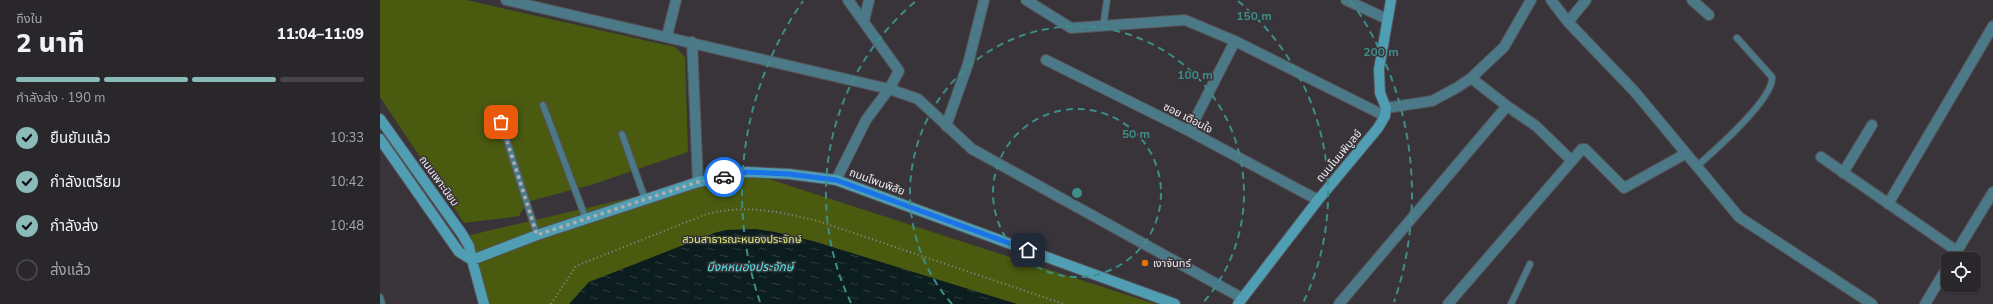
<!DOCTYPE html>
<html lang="th">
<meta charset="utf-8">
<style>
:root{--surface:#2a272b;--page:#363337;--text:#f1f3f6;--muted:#a5a5a9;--line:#464447;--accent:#8bbbb9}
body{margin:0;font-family:"Nunito Sans","Noto Sans Thai",sans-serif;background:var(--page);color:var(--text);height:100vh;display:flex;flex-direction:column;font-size:15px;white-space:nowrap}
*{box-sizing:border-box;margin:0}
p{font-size:13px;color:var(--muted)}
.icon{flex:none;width:22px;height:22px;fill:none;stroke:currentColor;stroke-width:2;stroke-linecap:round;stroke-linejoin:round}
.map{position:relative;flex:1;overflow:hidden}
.details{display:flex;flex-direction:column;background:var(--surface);width:380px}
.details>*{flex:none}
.fabs{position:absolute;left:1561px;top:252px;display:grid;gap:8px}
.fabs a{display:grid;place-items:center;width:40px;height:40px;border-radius:8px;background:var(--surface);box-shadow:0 1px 3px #0004,0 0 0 1px var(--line);font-size:20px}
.pin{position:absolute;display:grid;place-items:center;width:34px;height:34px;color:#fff;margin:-17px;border-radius:8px;box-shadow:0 2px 6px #0006}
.courier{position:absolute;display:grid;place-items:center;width:40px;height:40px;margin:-20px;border:3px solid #1a73e8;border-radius:50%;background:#fff;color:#222;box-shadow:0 1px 5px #0007}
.headline em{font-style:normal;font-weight:800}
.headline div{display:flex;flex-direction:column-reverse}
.headline{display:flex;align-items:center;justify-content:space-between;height:68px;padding:0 16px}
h1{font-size:26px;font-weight:800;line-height:30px}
.bar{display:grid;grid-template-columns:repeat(4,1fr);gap:6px 4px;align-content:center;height:48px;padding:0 16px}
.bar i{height:5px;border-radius:3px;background:var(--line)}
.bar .on{background:var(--accent)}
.bar p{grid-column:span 4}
ol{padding:0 16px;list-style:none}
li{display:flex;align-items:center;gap:12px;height:44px}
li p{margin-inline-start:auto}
li .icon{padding:4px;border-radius:50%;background:var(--accent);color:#111;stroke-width:4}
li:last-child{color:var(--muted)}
li i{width:22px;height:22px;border:2px solid var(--line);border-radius:50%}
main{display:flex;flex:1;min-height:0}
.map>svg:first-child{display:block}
.park{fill:#4a5a0f}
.water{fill:url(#water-ripples)}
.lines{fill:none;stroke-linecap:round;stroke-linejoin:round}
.lane-casing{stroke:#555156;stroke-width:8}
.street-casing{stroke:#555156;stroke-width:12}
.secondary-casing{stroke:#555156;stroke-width:12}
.path{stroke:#908d91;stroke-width:2;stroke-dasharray:1 3;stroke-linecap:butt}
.lane{stroke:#4b7987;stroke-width:6}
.street{stroke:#4b7987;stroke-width:10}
.secondary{stroke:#509eb4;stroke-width:10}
.done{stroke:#afacaf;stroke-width:4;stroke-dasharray:0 7.2}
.route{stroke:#1a73e8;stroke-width:5}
.ring{fill:none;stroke:#3c8e88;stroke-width:2;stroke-dasharray:7 5}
.food-dot{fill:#e8710a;stroke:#383439;stroke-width:1.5}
.labels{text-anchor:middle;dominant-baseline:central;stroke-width:3;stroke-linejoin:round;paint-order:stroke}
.street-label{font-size:11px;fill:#efecef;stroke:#383439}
.park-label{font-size:11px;fill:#d5f379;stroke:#383439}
.poi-label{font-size:11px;fill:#efecef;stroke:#383439;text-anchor:start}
.water-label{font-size:12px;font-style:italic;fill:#56e6eb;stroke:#383439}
.centre{fill:#3c8e88;stroke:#383439;stroke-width:2}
.ring-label{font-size:12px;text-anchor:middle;font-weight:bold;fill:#3c8e88;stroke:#383439;stroke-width:3;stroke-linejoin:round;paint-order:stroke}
</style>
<main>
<section class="details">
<div class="headline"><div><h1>2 นาที</h1><p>ถึงใน</p></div><em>11:04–11:09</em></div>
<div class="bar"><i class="on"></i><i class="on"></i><i class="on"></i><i></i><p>กำลังส่ง · 190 m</p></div>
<ol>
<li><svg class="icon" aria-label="check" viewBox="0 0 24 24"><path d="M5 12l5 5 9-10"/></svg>ยืนยันแล้ว<p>10:33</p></li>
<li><svg class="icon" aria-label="check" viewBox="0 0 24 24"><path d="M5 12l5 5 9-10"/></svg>กำลังเตรียม<p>10:42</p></li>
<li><svg class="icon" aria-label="check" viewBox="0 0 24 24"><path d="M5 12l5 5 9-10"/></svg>กำลังส่ง<p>10:48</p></li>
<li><i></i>ส่งแล้ว</li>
</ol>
</section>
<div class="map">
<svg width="1613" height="304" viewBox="0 0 1613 304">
<defs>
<pattern id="water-ripples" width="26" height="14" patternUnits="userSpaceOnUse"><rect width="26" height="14" fill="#0b1d1e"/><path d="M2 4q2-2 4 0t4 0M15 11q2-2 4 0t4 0" fill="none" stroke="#2f3e3f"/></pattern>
</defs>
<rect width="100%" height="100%" fill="#383439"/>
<path class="park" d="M0,0h86l209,47 10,10 3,95 -94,32 -67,18 -8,14 -55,7 -84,-126z
M367,172l408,132h-673l-20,-67 236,-55z"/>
<path class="water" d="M375,229l20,3 38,9 204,63h-448l20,-22 125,-49 12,-3z"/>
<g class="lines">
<g class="lane-casing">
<path id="lane" d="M723,27l4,-27
M163,105l43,114
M121,122l36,113
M242,134l23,65
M1316,167c17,-15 78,-68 76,-90l-35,-39
M0,297l2,7
M1131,304l19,-40"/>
</g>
<g class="street-casing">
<path id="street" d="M126,0l383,89 29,10 54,50 270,149
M646,0l45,28 114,-8 50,21 150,75
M966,0l41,19
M1171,0l17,22 67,70 104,125 133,87
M1312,0l17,15
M484,21l5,-21
M1188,22l18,-22
M287,36l9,-36
M312,42l6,140
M666,60l143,71 129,69
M1091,78l36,28 29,20 36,35
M1006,108l46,-7 26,-14 13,-9 33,-31 27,-47
M566,126l22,-62 16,-64
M809,131l46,-90
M1441,157l136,94
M1463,173l29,-48
M456,180l30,-60 23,-31 10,-18 -51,-71
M1508,204l105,-178
M1572,259l41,-67
M959,304l168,-198
M1068,304l134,-155h3l39,39 61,-34
M1545,304l23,-38"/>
</g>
<g class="secondary-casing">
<path id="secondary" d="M0,119l82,115 7,12 3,14 -13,-8 -79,-113
M104,304l-12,-44 65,-25 161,-53 49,-10 42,2 47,6 339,124
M858,304l80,-104 60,-72 7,-12 1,-8 -6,-15 -1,-24 12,-69"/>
</g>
<path class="path" d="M171,304l25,-38 131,-52c38,-10 74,-2 111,7l246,83"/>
<use href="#lane" class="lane"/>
<use href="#street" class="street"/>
<use href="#secondary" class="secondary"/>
</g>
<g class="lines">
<path class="done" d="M121,122l36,113 161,-53 26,-5"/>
<path class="route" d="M344,177l23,-5 42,2 47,6 192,70"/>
</g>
<g class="ring">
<circle cx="697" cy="193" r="84"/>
<path d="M572 304A167 167 0 1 1 822 304"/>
<path d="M471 303A251 251 0 0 1 536 1M858 1A251 251 0 0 1 923 303"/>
<path d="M380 302A335 335 0 0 1 423 1M971 1A335 335 0 0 1 1014 302"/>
</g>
<circle class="food-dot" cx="765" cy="263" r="4"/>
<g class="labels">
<g class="street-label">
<text transform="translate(808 118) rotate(27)">ซอย เตือนใจ</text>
<text transform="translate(959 156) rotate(-50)">ถนนโนนพิบูลย์</text>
<text transform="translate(59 181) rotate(54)">ถนนเพาะนิยม</text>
<text transform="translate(497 182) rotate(20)">ถนนโพนพิสัย</text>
</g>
<g class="park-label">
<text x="362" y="239">สวนสาธารณะหนองประจักษ์</text>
</g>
<g class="poi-label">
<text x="773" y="263">เงาจันทร์</text>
</g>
<g class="water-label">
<text x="370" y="267">บึงหหนองประจักษ์</text>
</g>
</g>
<circle cx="697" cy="193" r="6" class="centre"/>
<g class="ring-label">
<text x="874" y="20">150 m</text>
<text x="1001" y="56">200 m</text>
<text x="815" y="79">100 m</text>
<text x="756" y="138">50 m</text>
</g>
</svg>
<div class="fabs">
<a><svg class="icon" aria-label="locate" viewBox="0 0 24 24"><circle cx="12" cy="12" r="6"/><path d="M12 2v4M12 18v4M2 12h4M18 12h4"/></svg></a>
</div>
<div class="pin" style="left:121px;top:122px;background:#ea580c"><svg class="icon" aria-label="bag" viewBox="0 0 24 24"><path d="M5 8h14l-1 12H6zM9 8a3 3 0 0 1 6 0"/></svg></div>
<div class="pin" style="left:648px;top:250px;background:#1f2937"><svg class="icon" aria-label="home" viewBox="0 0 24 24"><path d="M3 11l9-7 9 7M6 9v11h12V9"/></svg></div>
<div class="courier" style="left:344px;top:177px"><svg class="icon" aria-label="car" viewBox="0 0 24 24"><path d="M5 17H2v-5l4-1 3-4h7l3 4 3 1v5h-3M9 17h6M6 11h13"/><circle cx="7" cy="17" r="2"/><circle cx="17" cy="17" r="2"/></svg></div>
</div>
</main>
